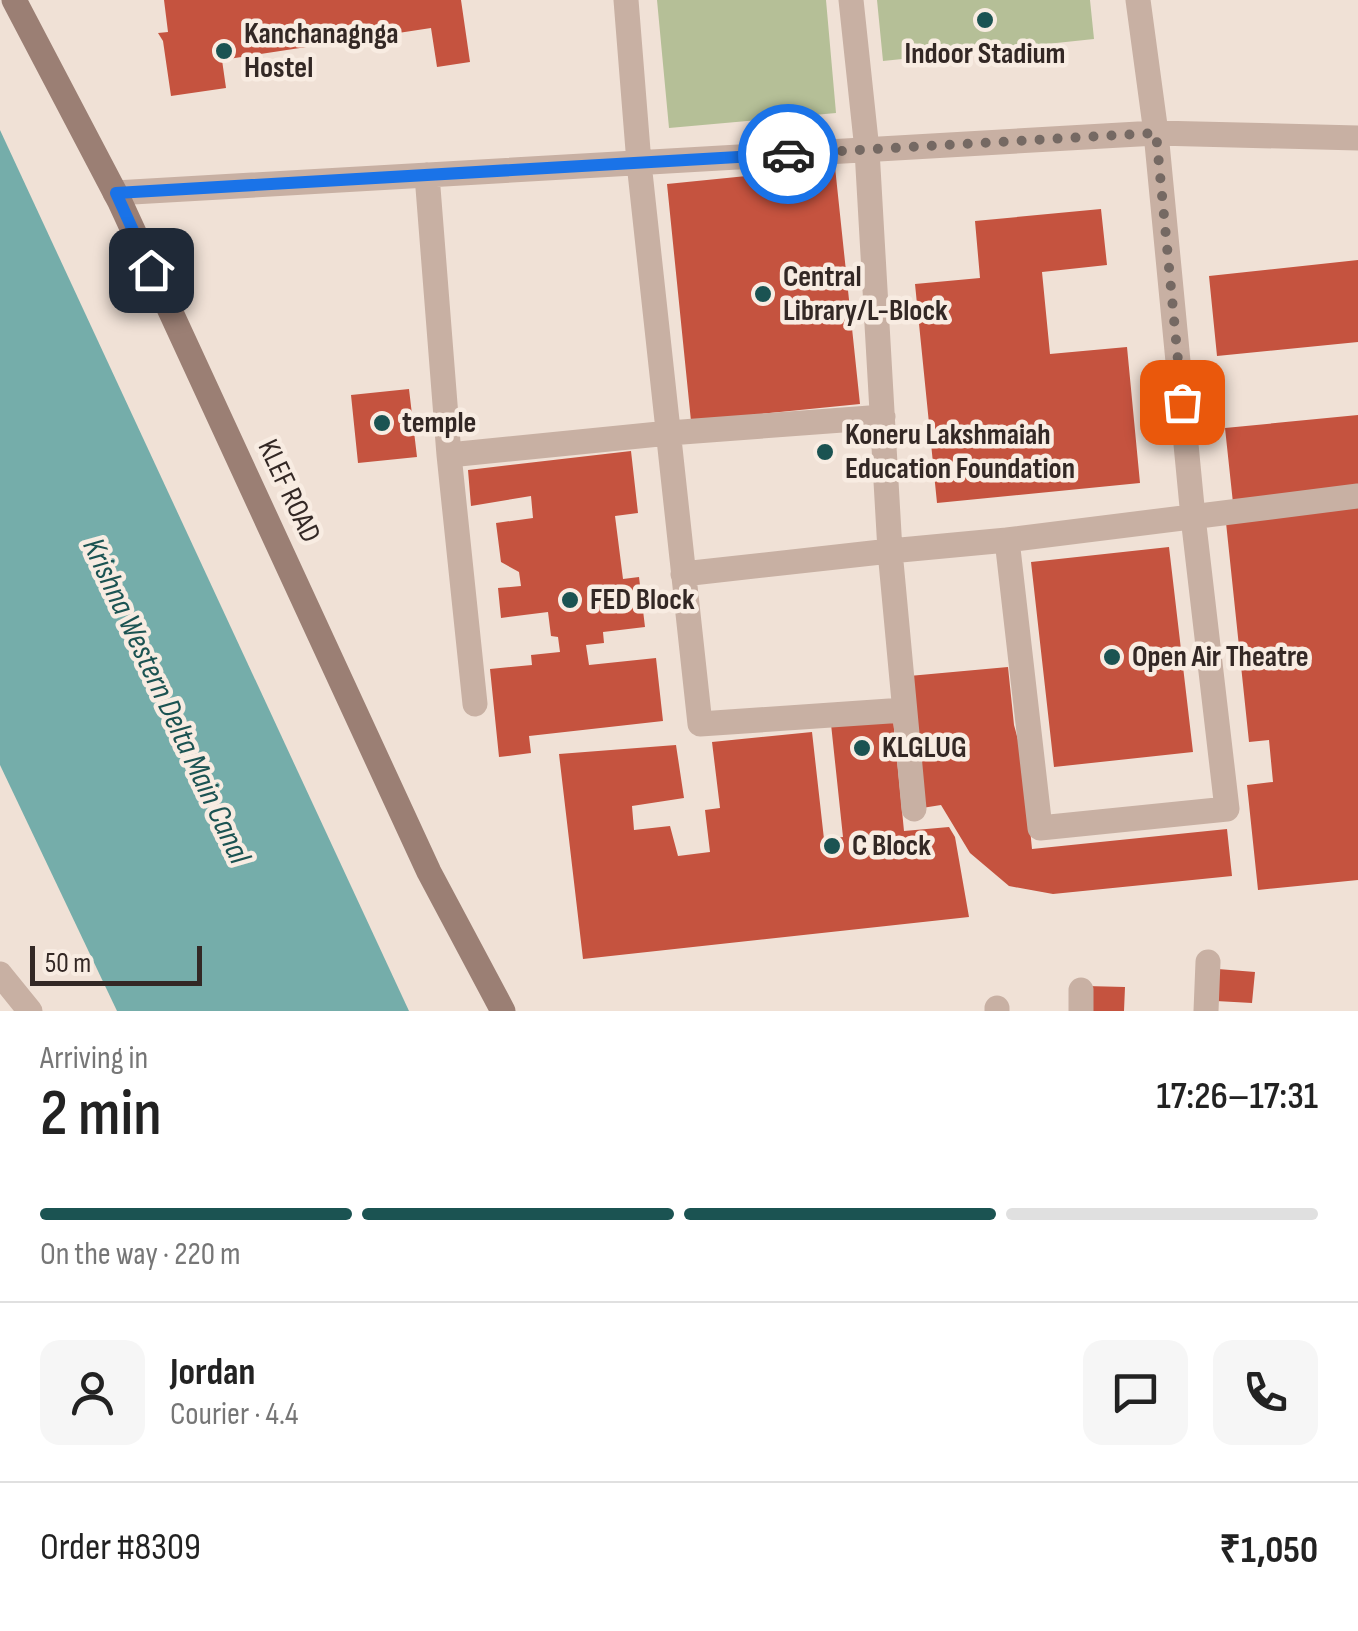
<!DOCTYPE html>
<meta charset="utf-8">
<style>
:root{--surface:#fff;--page:#f6f6f6;--text:#222;--muted:#767676;--line:#e0e0e0;--accent:#1b5352}
body{margin:0;font-family:"Sofia Sans Condensed",sans-serif;background:var(--page);color:var(--text);height:100vh;display:flex;flex-direction:column;font-size:38px;white-space:nowrap}
*{box-sizing:border-box;margin:0}
p{font-size:32px;color:var(--muted)}
.icon{flex:none;width:55px;height:55px;fill:none;stroke:currentColor;stroke-width:2;stroke-linecap:round;stroke-linejoin:round}
.map{position:relative;height:1011px;overflow:hidden}
.sheet{display:flex;flex-direction:column;background:var(--surface);flex:1}
.sheet>*{flex:none}
.scale{position:absolute;left:30px;bottom:25px;width:172px;box-sizing:border-box;padding-left:10px;border:5px solid #332825;border-top:0;font-size:28px;line-height:35px;white-space:nowrap;color:#332825;-webkit-text-stroke:8px #f8ece2;paint-order:stroke}
.pin{position:absolute;display:grid;place-items:center;width:85px;height:85px;color:#fff;margin:-42px;border-radius:20px;box-shadow:0 5px 15px #0006}
.courier{position:absolute;display:grid;place-items:center;width:100px;height:100px;margin:-50px;border:8px solid #1a73e8;border-radius:50%;background:#fff;color:#222;box-shadow:0 2px 12px #0007}
.summary em{font-style:normal;font-weight:600}
.summary div{display:flex;flex-direction:column-reverse}
.summary{display:flex;align-items:center;justify-content:space-between;height:170px;padding:0 40px}
h1{font-size:65px;font-weight:600;line-height:75px}
.bar{display:grid;grid-template-columns:repeat(4,1fr);gap:15px 10px;align-content:center;height:120px;padding:0 40px}
.bar i{height:12px;border-radius:8px;background:var(--line)}
.bar .current{background:var(--accent)}
.bar p{grid-column:span 4}
.line{display:flex;align-items:center;gap:25px;padding:0 40px;border-top:2px solid var(--line)}
.line div{flex:1}
.round{display:grid;place-items:center;flex:none;width:105px;height:105px;border-radius:20px;background:var(--page)}
.map>svg:first-child{display:block}
.green{fill:#b5bf97}
.water{fill:#75adaa}
.building{fill:#c5533f}
.lines{fill:none;stroke-linecap:round;stroke-linejoin:round}
.minor{stroke:#c8b0a3;stroke-width:25}
.tertiary{stroke:#c8b0a3;stroke-width:25}
.secondary{stroke:#9b7f74;stroke-width:25}
.done{stroke:#756963;stroke-width:10;stroke-dasharray:0 18}
.route{stroke:#1a73e8;stroke-width:12}
.poi-dot{fill:#1b5352;stroke:#f8ece2;stroke-width:4}
.labels{text-anchor:middle;dominant-baseline:central;stroke-width:9;stroke-linejoin:round;paint-order:stroke}
.poi-label{font-size:30px;font-weight:bold;fill:#332825;stroke:#f8ece2;text-anchor:start}
.street-label{font-size:30px;fill:#332825;stroke:#f8ece2}
.water-label{font-size:32px;font-style:italic;fill:#1b5352;stroke:#f8ece2}
</style>
<div class="map">
<svg width="1358" height="1011" viewBox="0 0 1358 1011">
<rect width="100%" height="100%" fill="#f0e1d6"/>
<path class="green" d="M657,0h169l10,113 -167,15z
M877,0h213l4,39 -211,22z"/>
<path class="water" d="M0,130l409,881h-292l-117,-246z"/>
<path class="building" d="M164,0h297l9,62 -33,5 -6,-39 -209,32 4,28 -55,8 -8,-55 -5,-8 10,-1z
M835,167l25,237 -169,17 -24,-237z
M1101,209l6,56 -65,7 8,82 77,-7 13,136 -203,20 -22,-219 65,-6 -5,-57z
M1358,260v82l-141,14 -8,-80z
M409,389l8,68 -59,6 -7,-68z
M1358,415v76l-125,12 -8,-75z
M631,451l7,62 -23,3 8,63 16,-2 6,50 -42,5 1,11 -18,2 3,20 67,-7 7,63 -134,15 2,17 -32,4 -9,-88 42,-4 -1,-10 29,-3 -2,-15 -7,-1 -3,-24 -47,6 -3,-30 23,-2 -2,-14 -18,-10 -5,-39 37,-5 -2,-22 -60,10 -3,-36z
M1358,500v380l-100,10 -11,-105 26,-3 -4,-42 -20,2 -24,-229z
M1169,547l24,205 -139,15 -23,-205z
M1008,667l6,58 9,33 9,91 195,-20 5,47 -179,18 -44,-8 -39,-33 -29,-48 -19,3 -13,-132z
M893,719l11,112 45,-4 6,10 14,80 -386,42 -24,-205 117,-9 8,53 -52,8 2,24 36,-4 8,30 32,-4 -5,-42 15,-2 -8,-66 100,-10 12,107 19,-2 -12,-113z
M1218,969l37,3 -3,31 -36,-2z
M1086,986l39,1 -1,24h-39z"/>
<g class="lines">
<path class="minor" d="M626,0l13,163 61,561 204,-14
M1138,0l18,133 37,384 34,292 -187,19 -33,-288 351,-44
M427,175l22,280 26,249
M115,193l1041,-60 202,5
M449,455l220,-22 214,-16
M683,574l207,-23 -23,-401 -16,-150
M914,809l-24,-258 117,-11
M997,1011v-3
M1081,1011v-21
M1206,1011l2,-49"/>
<path class="tertiary" d="M0,974l30,37"/>
<path class="secondary" d="M14,0l106,202 309,670 74,139"/>
</g>
<g class="lines">
<path class="done" d="M788,154l368,-21 26,269"/>
<path class="route" d="M151,270l-35,-77 672,-39"/>
</g>
<g class="poi-dot">
<circle cx="985" cy="20" r="10"/>
<circle cx="224" cy="51" r="10"/>
<circle cx="763" cy="294" r="10"/>
<circle cx="382" cy="423" r="10"/>
<circle cx="825" cy="452" r="10"/>
<circle cx="570" cy="600" r="10"/>
<circle cx="1112" cy="657" r="10"/>
<circle cx="862" cy="748" r="10"/>
<circle cx="832" cy="846" r="10"/>
</g>
<g class="labels">
<g class="poi-label">
<text x="244" y="34">Kanchanagnga<tspan x="244" dy="34">Hostel</tspan></text>
<text x="985" y="54" text-anchor="middle">Indoor Stadium</text>
<text x="783" y="277">Central<tspan x="783" dy="34">Library/L-Block</tspan></text>
<text x="402" y="423">temple</text>
<text x="845" y="435">Koneru Lakshmaiah<tspan x="845" dy="34">Education Foundation</tspan></text>
<text x="590" y="600">FED Block</text>
<text x="1132" y="657">Open Air Theatre</text>
<text x="882" y="748">KLGLUG</text>
<text x="852" y="846">C Block</text>
</g>
<g class="street-label">
<text transform="translate(289 491) rotate(65)">KLEF ROAD</text>
</g>
<g class="water-label">
<text transform="translate(166 701) rotate(65)">Krishna Western Delta Main Canal</text>
</g>
</g>
</svg>
<div class="scale">50 m</div>
<div class="pin" style="left:1182px;top:402px;background:#ea580c"><svg class="icon" aria-label="bag" viewBox="0 0 24 24"><path d="M5 8h14l-1 12H6zM9 8a3 3 0 0 1 6 0"/></svg></div>
<div class="pin" style="left:151px;top:270px;background:#1f2937"><svg class="icon" aria-label="home" viewBox="0 0 24 24"><path d="M3 11l9-7 9 7M6 9v11h12V9"/></svg></div>
<div class="courier" style="left:788px;top:154px"><svg class="icon" aria-label="car" viewBox="0 0 24 24"><path d="M5 17H2v-5l4-1 3-4h7l3 4 3 1v5h-3M9 17h6M6 11h13"/><circle cx="7" cy="17" r="2"/><circle cx="17" cy="17" r="2"/></svg></div>
</div>
<section class="sheet">
<div class="summary"><div><h1>2 min</h1><p>Arriving in</p></div><em>17:26–17:31</em></div>
<div class="bar"><i class="current"></i><i class="current"></i><i class="current"></i><i></i><p>On the way · 220 m</p></div>
<div class="line" style="height:180px"><a class="round"><svg class="icon" aria-label="person" viewBox="0 0 24 24"><circle cx="12" cy="8" r="4"/><path d="M4 21q1-7 8-7t8 7"/></svg></a><div><b>Jordan</b><p>Courier · 4.4</p></div><a class="round"><svg class="icon" aria-label="chat" viewBox="0 0 24 24"><path d="M4 5h16v11H9l-5 4z"/></svg></a><a class="round"><svg class="icon" aria-label="phone" viewBox="0 0 24 24"><path d="M5 4h4l2 5-3 2q2 4 5 5l2-3 5 2v4C11 20 4 13 5 4z"/></svg></a></div>
<div class="line" style="height:130px"><div>Order #8309</div><b>₹1,050</b></div>
</section>
